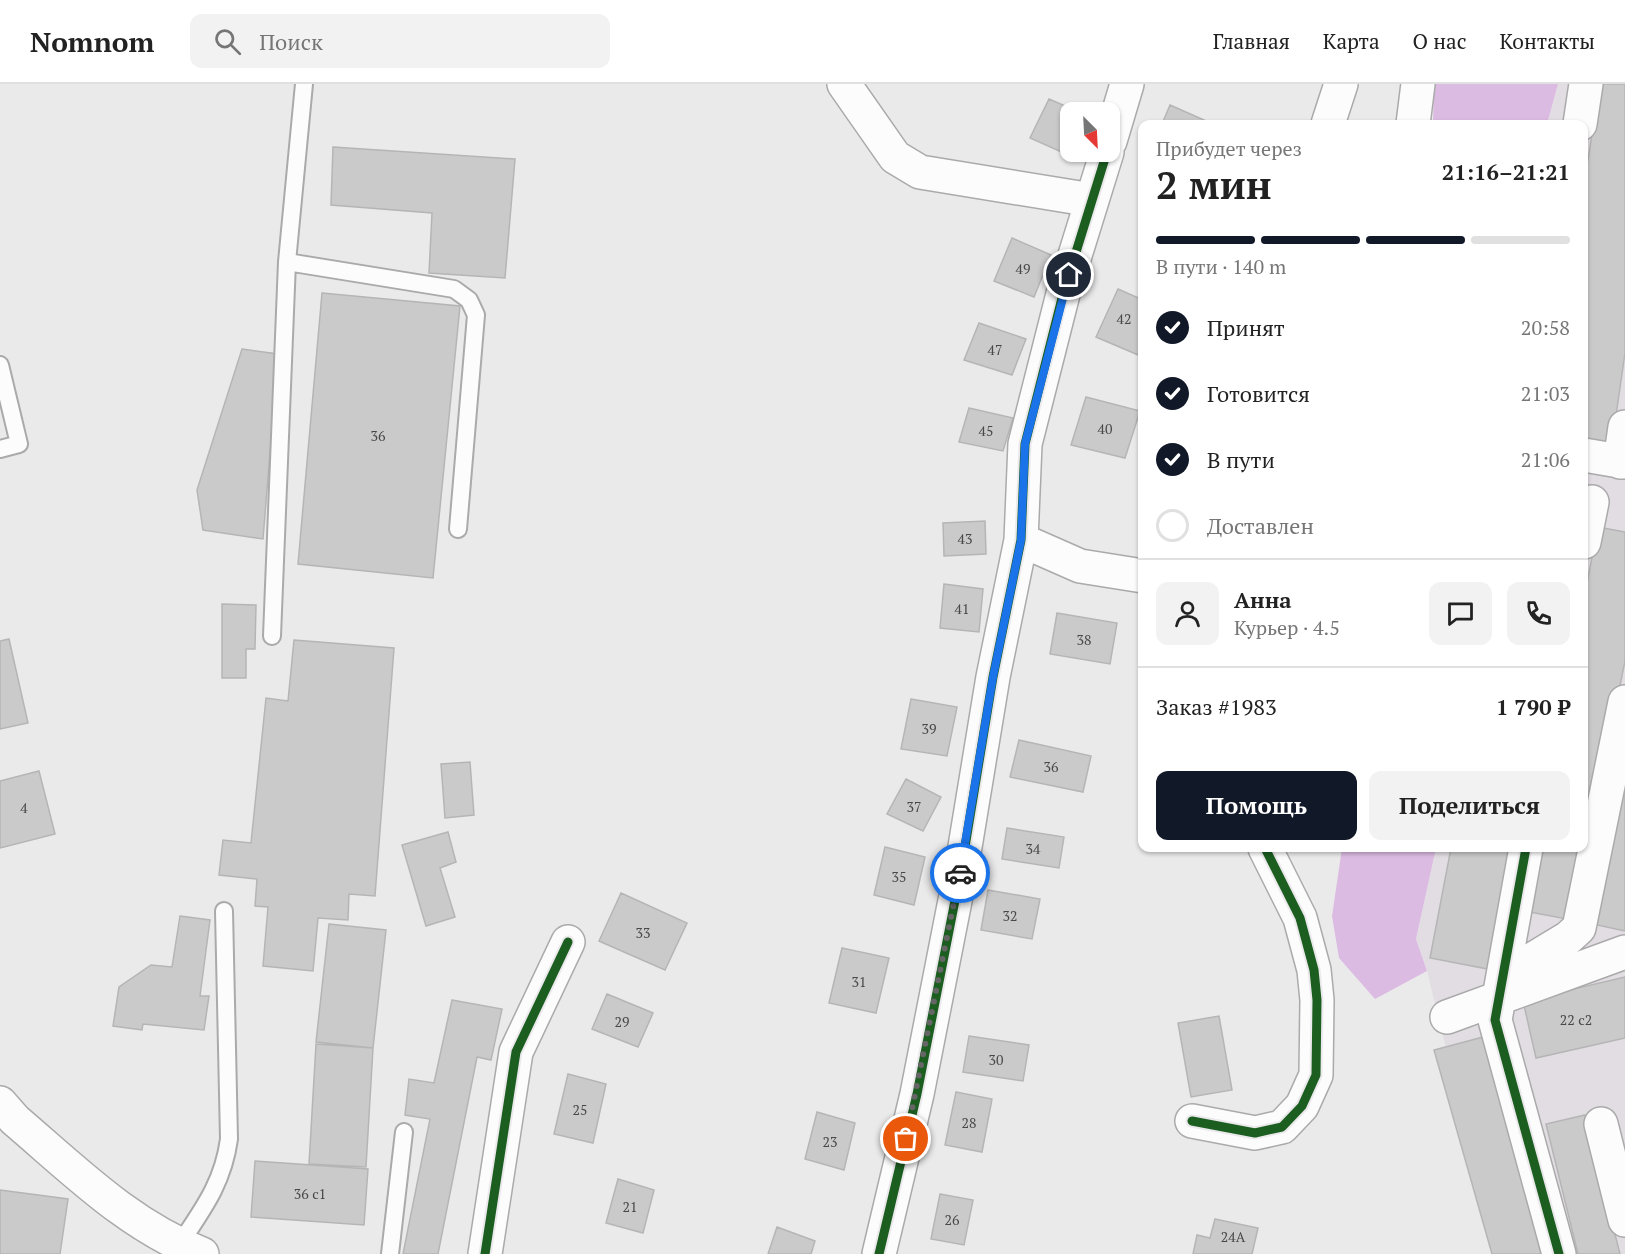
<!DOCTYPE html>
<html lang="ru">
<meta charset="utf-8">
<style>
:root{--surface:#fff;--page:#f2f2f2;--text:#222;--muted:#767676;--line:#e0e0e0;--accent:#111827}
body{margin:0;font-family:"PT Serif",serif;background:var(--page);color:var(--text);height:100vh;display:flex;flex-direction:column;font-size:22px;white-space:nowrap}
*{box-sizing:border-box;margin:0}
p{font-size:20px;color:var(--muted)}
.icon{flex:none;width:33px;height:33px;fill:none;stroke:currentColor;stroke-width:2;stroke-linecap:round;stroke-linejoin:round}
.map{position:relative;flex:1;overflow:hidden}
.panel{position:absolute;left:1138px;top:36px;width:450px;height:732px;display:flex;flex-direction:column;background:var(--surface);border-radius:12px;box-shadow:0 2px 4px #0004}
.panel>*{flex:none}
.needle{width:39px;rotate:156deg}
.fabs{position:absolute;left:1060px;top:18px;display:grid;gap:12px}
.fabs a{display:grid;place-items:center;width:60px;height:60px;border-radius:12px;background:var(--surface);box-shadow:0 2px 4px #0004;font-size:30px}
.pin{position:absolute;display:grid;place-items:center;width:51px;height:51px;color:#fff;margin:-26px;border:3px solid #fff;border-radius:50%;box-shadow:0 2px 6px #0007}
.courier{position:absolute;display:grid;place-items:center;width:60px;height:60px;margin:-30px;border:4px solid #1a73e8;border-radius:50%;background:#fff;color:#222;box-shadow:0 2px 8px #0007}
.summary em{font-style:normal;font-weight:600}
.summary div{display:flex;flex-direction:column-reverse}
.summary{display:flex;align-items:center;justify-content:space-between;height:102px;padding:0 18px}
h1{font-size:39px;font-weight:600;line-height:45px}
.bar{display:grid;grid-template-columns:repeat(4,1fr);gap:9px 6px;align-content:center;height:72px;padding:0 18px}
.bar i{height:8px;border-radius:4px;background:var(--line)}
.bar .current{background:var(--accent)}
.bar p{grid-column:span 4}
.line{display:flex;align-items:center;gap:15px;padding:0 18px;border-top:2px solid var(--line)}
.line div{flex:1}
.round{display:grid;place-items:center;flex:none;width:63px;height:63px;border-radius:12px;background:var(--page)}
ol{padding:0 18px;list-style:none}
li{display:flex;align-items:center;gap:18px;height:66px}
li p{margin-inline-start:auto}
li .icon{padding:6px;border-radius:50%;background:var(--accent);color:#fff;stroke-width:4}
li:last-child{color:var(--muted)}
li i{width:33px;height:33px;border:3px solid var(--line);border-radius:50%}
.button{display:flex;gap:12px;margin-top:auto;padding:12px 18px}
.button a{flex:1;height:69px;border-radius:12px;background:var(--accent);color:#fff;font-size:24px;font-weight:600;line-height:69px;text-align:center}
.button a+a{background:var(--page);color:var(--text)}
header{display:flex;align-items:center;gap:36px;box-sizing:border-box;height:84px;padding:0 30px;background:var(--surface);border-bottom:2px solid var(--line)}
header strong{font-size:28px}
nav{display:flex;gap:33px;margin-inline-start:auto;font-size:21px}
.search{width:420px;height:54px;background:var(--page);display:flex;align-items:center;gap:15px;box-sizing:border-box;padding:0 21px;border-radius:12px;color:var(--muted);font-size:22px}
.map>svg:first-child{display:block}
.built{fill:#e2dde3}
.forest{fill:#dcbbe2}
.building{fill:#cbcacb;stroke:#b6b5b6;stroke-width:1.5}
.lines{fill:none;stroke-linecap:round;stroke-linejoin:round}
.lane-casing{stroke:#abaaab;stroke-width:20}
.street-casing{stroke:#abaaab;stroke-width:36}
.secondary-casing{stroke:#abaaab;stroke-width:36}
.lane{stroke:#fcfcfc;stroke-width:16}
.street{stroke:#fcfcfc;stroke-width:33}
.secondary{stroke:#fcfcfc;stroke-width:33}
.cycleway-casing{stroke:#ebe9ec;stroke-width:13}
.cycleway{stroke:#1b5e20;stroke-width:9}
.done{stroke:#666566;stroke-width:6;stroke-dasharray:0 10.8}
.route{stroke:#1a73e8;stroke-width:8}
.labels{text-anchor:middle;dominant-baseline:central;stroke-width:6;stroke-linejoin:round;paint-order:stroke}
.number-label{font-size:14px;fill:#494849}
</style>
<header>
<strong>Nomnom</strong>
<div class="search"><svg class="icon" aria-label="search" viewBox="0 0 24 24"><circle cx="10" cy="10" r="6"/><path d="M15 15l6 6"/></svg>Поиск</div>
<nav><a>Главная</a><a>Карта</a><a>О нас</a><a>Контакты</a></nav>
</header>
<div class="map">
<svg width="1625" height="1170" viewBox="0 0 1625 1170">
<rect width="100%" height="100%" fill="#ebeaeb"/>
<path class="built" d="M1558,0h67v1170h-129l-69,-283 -11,-32 20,-91h148v-724h-37z"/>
<path class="forest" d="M1434,0h124l-11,40h-114z
M1342,764h94l-20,91 11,32 -52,28 -36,-41 -7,-42z"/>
<path class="building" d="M1600,0h25v269l-13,90 -28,-3v-255z
M1049,15l30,13h-8v32l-5,10 -36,-16z
M1170,21l43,19h-51z
M333,63l182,12 -10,119 -76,-5 3,-60 -101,-8z
M1012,154l39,17 -17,42 -40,-16z
M1118,205l25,11v57l-47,-20z
M322,209l138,13 -27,272 -135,-14z
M979,239l47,16 -14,36 -48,-15z
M242,265l36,5 -15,185 -60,-9 -6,-40z
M1086,313l54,14 -15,47 -54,-13z
M969,324l44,10 -10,33 -44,-9z
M985,437l1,33 -42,2 -1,-33z
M1598,443l27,5v129l-53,259 -48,-9 12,-63h48v-250z
M944,500l39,5 -4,43 -39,-4z
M222,520l34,1 -1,44h-9v29h-24z
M1057,529l60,10 -7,41 -60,-10z
M9,555l19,84 -28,6v-88z
M294,556l100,8 -19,248 -26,-2 -1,26 -30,-2 -5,53 -50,-5 5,-59 -13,-1 2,-27 -38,-4 4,-35 28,3 15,-145 22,3z
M911,615l46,8 -10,49 -46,-7z
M1019,656l72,16 -8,36 -73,-15z
M1625,656v191l-37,-8z
M470,678l4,53 -29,3 -4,-54z
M39,687l16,63 -55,14v-67z
M906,695l35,18 -18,34 -36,-17z
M1007,744l57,9 -5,31 -57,-9z
M448,748l8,30 -16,6 15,49 -29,9 -24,-81z
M885,763l40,10 -11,48 -40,-10z
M1451,764h67l-25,122 -63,-12z
M988,806l52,9 -8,40 -51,-9z
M621,809l66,30 -22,47 -66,-29z
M180,832l30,4 -10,76h9l-5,34 -61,-6 -1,6 -29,-4 6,-39 32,-22 21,2z
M329,840l57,6 -13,118 -57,-6z
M842,864l47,10 -13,55 -47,-10z
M1625,893v61l-89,20 -13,-57z
M607,910l46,19 -15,34 -46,-18z
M452,916l50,9 -11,51 -14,-3 -39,197h-35l27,-135 -25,-4 4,-36 25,4z
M1219,932l13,74 -41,7 -13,-74z
M969,952l60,9 -6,36 -60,-9z
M1487,952l60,218h-55l-58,-204z
M316,960l57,4 -7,119 -57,-3z
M568,990l38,10 -13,59 -39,-9z
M956,1008l36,7 -10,53 -37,-7z
M817,1028l38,11 -11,47 -39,-11z
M1585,1031l35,139h-42l-32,-130z
M255,1077l113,8 -4,56 -113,-8z
M618,1095l36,11 -11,43 -37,-10z
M0,1106l68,9 -8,55h-60z
M940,1110l33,6 -9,45 -33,-6z
M1215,1135l43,9 -6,26h-59l4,-19 13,3z
M777,1143l38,14 -4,13h-43z"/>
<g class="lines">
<g class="lane-casing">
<path id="lane" d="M287,178l167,27 15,11 7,15 -18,214
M0,281l19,79 -19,5
M272,552l15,-374 17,-178
M179,1161c24,-36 44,-62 50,-106l-5,-228
M390,1170l14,-122"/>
</g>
<g class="street-casing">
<path id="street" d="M844,0l51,73 25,15 172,28
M1328,40l13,-40
M1413,40l5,-40
M1580,40l6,-40
M1110,57l17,-57
M1584,371l41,7
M1620,378l5,-35
M1021,456l59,26 63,10
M1584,458l8,-40
M1526,764l-31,172 64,234
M1501,912l22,-31 45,-27 11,-10 46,-226
M1447,933l178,-65
M1192,1037l63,12 27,-6 20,-21 14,-31 1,-75 -3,-30 -14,-52 -35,-70
M1601,1040l24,96
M485,1170l31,-202 52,-110
M879,1170l38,-160 45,-229 31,-188 28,-137 4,-96 38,-150 44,-142"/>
</g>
<g class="secondary-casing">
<path id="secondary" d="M0,1019l15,17c60,51 113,105 187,134"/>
</g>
<use href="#lane" class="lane"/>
<use href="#street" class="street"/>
<use href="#secondary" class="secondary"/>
<g class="cycleway-casing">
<path id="cycleway" d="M1526,764l-31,172 64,234
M1192,1037l63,12 27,-6 20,-21 14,-31 1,-75 -3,-30 -14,-52 -35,-70
M485,1170l31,-202 52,-110
M879,1170l38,-160 45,-229 31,-188 28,-137 4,-96 38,-150 44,-142"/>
</g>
<use href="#cycleway" class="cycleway"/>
</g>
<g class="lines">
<path class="done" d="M906,1055l54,-266"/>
<path class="route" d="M960,789l33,-196 28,-137 4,-96 44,-169"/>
</g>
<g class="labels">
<g class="number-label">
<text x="1023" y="184">49</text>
<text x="1124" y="234">42</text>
<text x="995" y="265">47</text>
<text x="1105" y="344">40</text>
<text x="986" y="346">45</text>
<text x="378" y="351">36</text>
<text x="965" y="454">43</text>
<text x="962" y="524">41</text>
<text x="1084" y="555">38</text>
<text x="929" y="644">39</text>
<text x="1051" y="682">36</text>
<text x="914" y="722">37</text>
<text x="24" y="723">4</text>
<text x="1033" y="764">34</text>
<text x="899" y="792">35</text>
<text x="1010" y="831">32</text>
<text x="643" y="848">33</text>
<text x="859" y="897">31</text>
<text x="1576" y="935">22 с2</text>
<text x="622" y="937">29</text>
<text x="996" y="975">30</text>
<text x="580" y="1025">25</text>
<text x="969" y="1038">28</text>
<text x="830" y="1057">23</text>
<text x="310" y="1109">36 с1</text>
<text x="630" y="1122">21</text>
<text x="952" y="1135">26</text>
<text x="1233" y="1152">24А</text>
</g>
</g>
</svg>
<div class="fabs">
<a><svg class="needle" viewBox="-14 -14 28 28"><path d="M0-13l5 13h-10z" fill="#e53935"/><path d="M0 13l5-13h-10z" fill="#767676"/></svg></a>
</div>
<div class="pin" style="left:906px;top:1055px;background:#ea580c"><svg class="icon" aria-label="bag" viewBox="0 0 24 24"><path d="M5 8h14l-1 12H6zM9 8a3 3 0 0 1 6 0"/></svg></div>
<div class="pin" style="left:1069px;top:191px;background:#1f2937"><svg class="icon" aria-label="home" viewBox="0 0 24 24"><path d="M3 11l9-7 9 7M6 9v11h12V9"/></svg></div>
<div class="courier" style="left:960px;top:789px"><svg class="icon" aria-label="car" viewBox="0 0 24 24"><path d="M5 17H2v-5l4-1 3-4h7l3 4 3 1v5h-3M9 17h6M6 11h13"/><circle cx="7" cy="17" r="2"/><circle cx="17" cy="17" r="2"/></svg></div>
<section class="panel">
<div class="summary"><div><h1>2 мин</h1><p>Прибудет через</p></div><em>21:16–21:21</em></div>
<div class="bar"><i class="current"></i><i class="current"></i><i class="current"></i><i></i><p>В пути · 140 m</p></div>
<ol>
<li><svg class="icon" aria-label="check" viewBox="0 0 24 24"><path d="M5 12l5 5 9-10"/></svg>Принят<p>20:58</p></li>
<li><svg class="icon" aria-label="check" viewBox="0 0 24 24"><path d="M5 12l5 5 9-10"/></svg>Готовится<p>21:03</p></li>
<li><svg class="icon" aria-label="check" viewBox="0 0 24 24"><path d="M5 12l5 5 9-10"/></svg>В пути<p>21:06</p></li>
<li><i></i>Доставлен</li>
</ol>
<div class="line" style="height:108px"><a class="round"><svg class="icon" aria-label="person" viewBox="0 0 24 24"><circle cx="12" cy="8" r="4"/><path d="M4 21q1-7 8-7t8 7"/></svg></a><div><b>Анна</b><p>Курьер · 4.5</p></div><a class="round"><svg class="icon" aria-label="chat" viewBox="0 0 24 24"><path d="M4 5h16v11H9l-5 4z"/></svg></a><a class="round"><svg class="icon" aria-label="phone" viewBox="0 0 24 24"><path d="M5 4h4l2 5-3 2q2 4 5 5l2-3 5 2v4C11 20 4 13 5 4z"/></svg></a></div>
<div class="line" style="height:78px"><div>Заказ #1983</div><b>1 790 ₽</b></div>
<div class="button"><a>Помощь</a><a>Поделиться</a></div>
</section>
</div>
